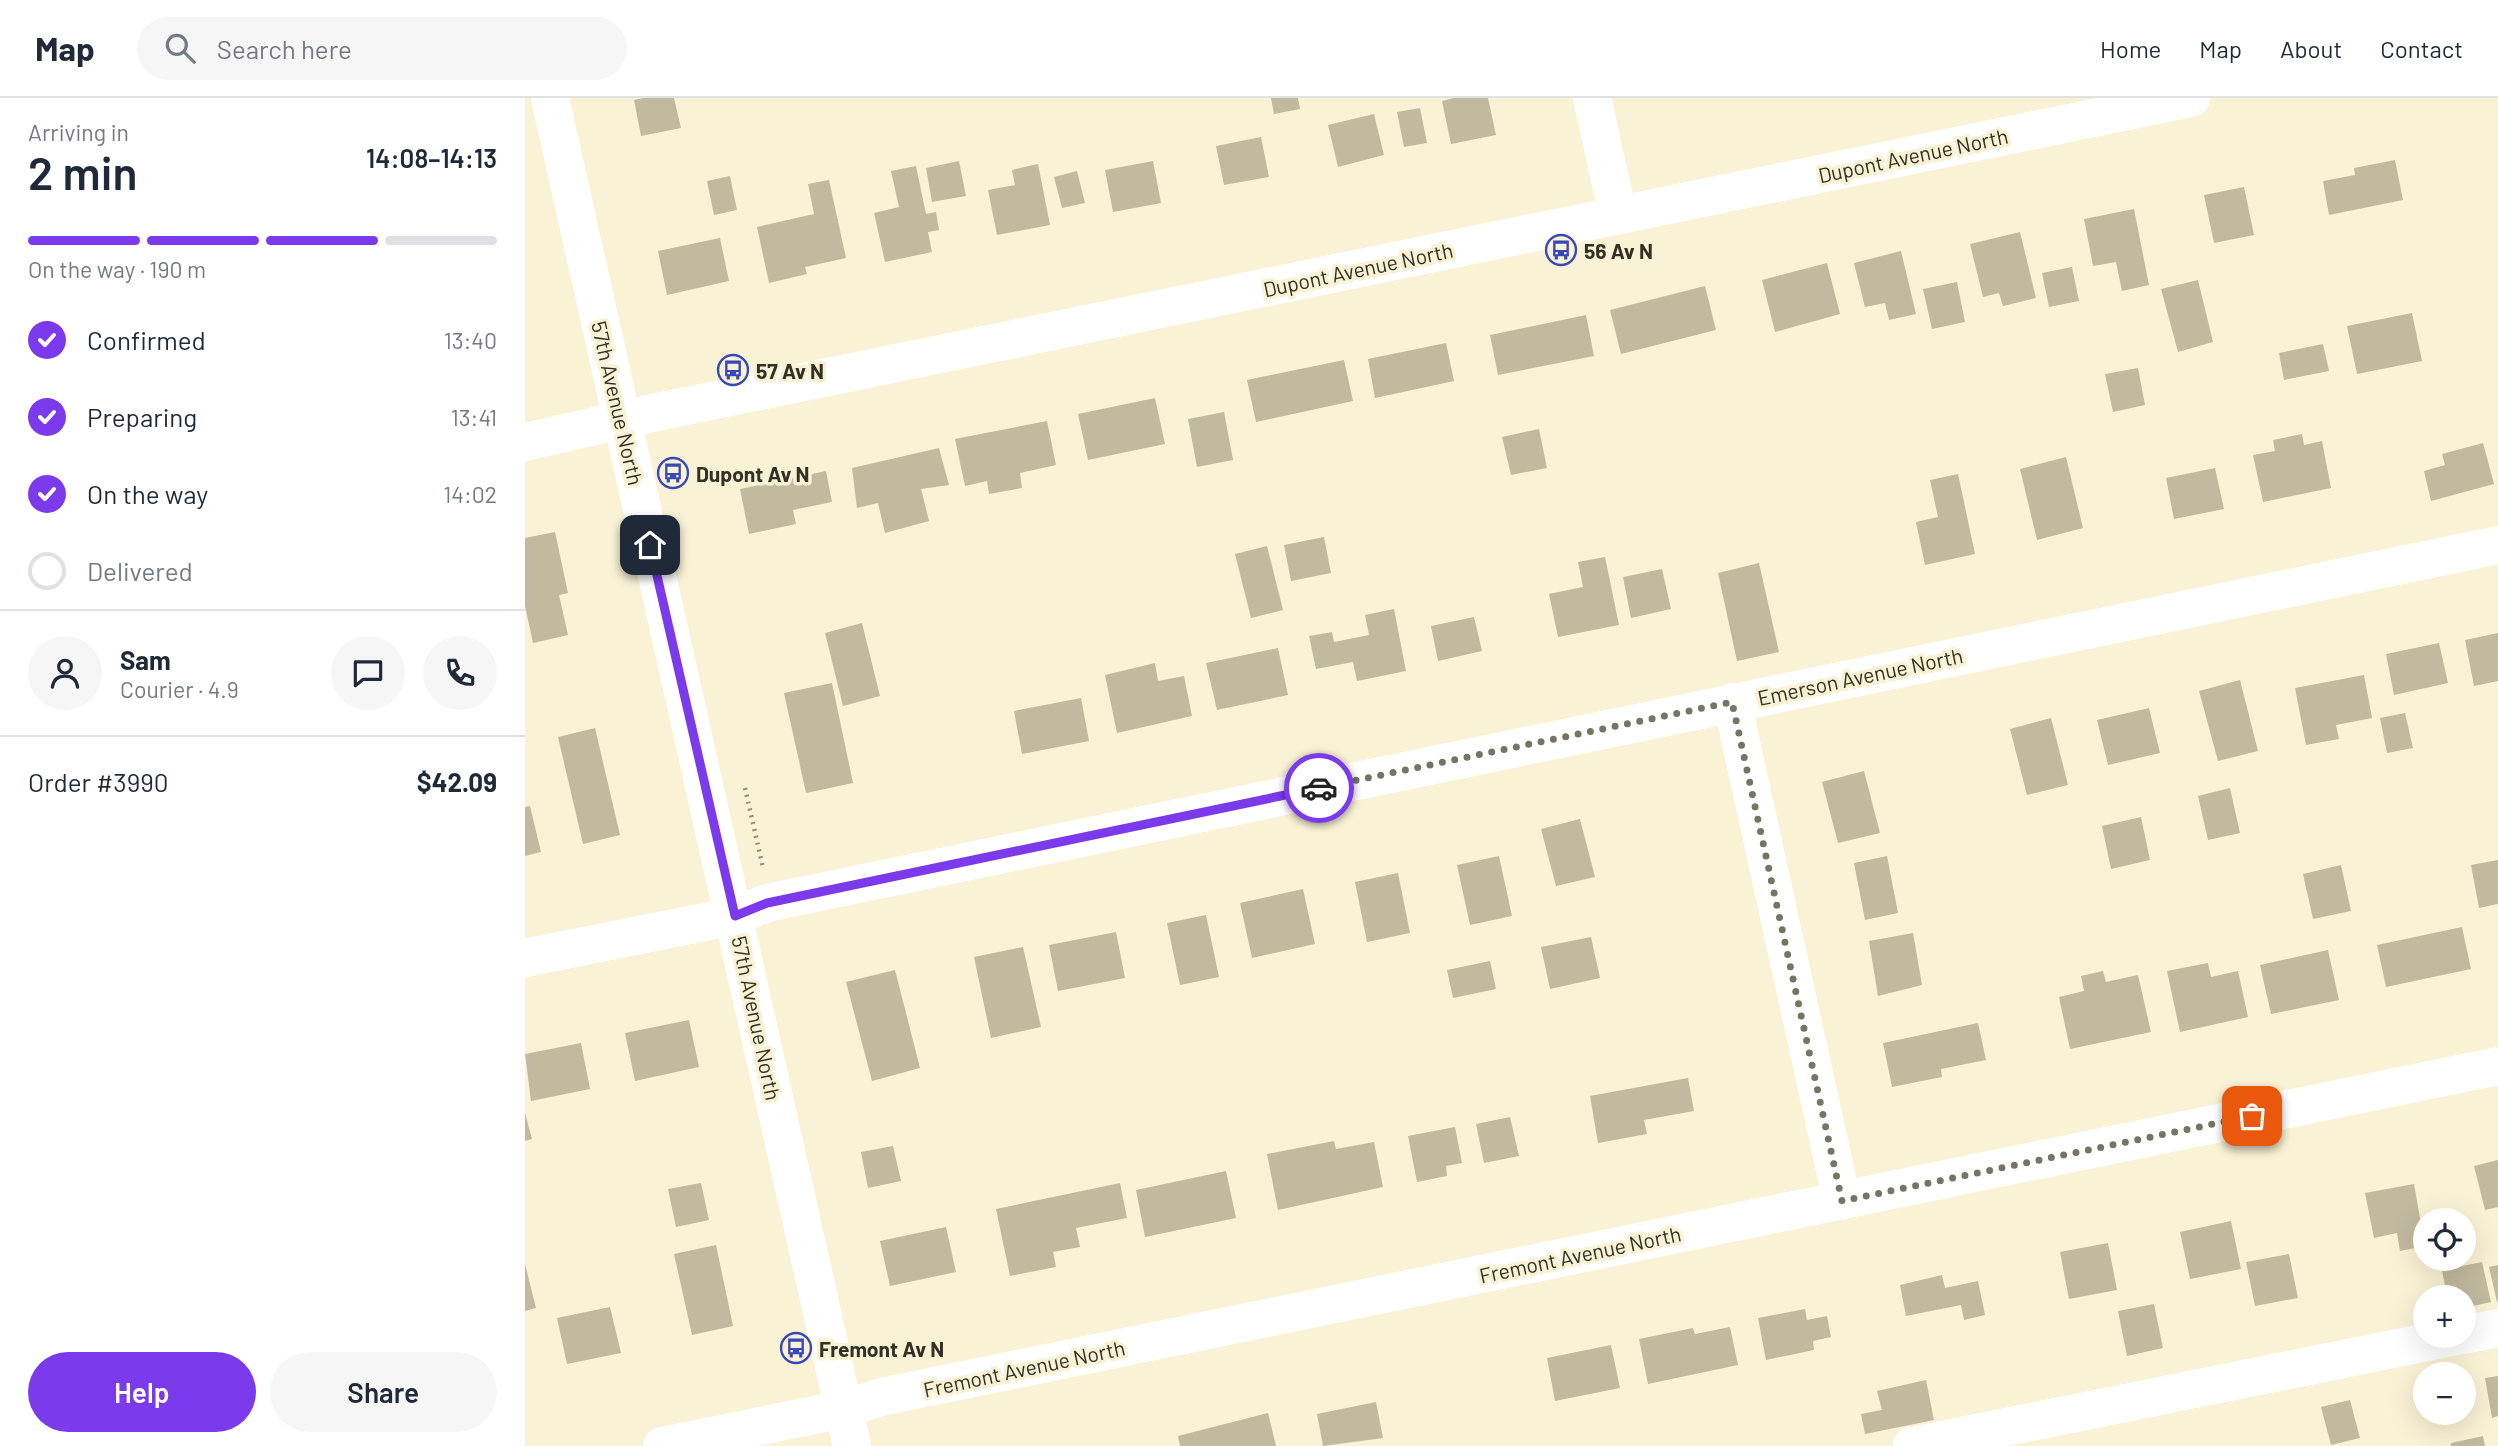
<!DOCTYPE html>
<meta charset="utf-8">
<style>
:root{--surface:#fff;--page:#f6f6f7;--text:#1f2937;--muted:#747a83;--line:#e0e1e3;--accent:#7c3aed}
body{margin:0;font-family:Barlow,sans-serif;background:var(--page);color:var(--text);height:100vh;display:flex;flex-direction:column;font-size:26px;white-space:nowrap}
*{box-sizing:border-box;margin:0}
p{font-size:23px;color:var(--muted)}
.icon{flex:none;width:38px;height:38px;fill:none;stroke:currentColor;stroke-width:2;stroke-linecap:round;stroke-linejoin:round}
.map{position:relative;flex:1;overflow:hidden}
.details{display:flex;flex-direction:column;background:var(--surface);width:525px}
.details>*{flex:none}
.fabs{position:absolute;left:1888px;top:1110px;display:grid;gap:14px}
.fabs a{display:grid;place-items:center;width:63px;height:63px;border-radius:50%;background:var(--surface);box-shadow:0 7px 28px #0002;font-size:35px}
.pin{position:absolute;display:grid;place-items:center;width:60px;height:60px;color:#fff;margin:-30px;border-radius:14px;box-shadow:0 4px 10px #0006}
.courier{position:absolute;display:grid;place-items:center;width:70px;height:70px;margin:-35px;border:5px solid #7c3aed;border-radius:50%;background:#fff;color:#222;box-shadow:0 2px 9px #0007}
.headline em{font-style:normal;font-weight:600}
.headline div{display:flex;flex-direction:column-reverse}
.headline{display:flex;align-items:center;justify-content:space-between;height:119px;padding:0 28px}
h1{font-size:46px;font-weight:600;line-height:52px}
.bar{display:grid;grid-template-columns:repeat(4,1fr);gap:10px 7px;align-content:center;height:84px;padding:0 28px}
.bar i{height:9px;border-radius:5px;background:var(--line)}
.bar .on{background:var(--accent)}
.bar p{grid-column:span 4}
.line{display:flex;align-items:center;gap:18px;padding:0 28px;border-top:2px solid var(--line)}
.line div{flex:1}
.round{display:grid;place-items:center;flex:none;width:74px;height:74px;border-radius:37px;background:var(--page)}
ol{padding:0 28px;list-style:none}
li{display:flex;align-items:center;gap:21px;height:77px}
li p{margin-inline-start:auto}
li .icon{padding:7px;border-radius:50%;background:var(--accent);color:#fff;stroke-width:4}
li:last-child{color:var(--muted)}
li i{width:38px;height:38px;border:4px solid var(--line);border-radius:50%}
.primary-button{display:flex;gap:14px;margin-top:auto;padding:14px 28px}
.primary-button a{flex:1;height:80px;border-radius:42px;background:var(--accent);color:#fff;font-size:28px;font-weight:600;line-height:80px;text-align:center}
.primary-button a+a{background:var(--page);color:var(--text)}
header{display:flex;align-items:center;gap:42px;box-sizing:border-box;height:98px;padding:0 35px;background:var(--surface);border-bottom:2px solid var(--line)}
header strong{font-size:33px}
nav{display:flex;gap:38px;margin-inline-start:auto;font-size:24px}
.search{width:490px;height:63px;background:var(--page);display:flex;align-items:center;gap:18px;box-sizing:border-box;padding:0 24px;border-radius:38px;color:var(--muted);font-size:26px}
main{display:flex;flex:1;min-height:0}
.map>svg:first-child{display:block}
.building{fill:#c1ba9f}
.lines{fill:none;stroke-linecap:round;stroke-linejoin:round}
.path{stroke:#95907c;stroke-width:4.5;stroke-dasharray:2 5;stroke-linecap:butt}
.minor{stroke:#fff;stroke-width:38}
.done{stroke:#787463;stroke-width:7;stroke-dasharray:0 12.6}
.route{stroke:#7c3aed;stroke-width:9}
.labels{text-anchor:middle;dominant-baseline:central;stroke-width:7;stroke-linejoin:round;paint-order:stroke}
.street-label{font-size:21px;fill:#333025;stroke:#f9f2d5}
.poi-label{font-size:21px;font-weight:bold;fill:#333025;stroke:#f9f2d5;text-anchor:start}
</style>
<header>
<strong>Map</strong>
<div class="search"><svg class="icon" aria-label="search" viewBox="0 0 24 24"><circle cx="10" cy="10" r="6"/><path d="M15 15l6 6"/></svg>Search here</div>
<nav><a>Home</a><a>Map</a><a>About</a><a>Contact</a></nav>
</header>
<main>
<section class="details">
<div class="headline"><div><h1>2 min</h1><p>Arriving in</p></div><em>14:08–14:13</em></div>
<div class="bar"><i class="on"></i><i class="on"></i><i class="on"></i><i></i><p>On the way · 190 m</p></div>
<ol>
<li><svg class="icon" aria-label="check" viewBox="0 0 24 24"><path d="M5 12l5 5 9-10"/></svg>Confirmed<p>13:40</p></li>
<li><svg class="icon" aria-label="check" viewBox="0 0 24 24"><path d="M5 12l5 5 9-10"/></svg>Preparing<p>13:41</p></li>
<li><svg class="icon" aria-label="check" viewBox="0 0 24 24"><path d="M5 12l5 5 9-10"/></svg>On the way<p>14:02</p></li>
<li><i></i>Delivered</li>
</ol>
<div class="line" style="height:126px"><a class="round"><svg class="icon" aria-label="person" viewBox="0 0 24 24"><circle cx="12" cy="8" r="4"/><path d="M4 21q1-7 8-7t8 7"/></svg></a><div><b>Sam</b><p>Courier · 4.9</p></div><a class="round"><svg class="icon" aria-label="chat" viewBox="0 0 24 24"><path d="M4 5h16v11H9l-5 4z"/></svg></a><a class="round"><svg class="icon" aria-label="phone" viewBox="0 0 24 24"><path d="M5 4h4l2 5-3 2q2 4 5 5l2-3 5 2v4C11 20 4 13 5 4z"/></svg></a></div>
<div class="line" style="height:91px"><div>Order #3990</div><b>$42.09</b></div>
<div class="primary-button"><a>Help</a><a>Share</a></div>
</section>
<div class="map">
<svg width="1973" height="1348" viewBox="0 0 1973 1348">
<rect width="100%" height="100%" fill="#f9f2d5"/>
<path class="building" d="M118,0h31l7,30 -40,8 -7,-36z
M746,0h27l2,11 -26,5z
M929,0h34l8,37 -45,9 -9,-43z
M895,10l7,35 -23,4 -7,-35z
M849,16l10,41 -46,12 -10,-42z
M736,39l8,40 -45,8 -8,-39z
M1870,62l8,40 -74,15 -6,-34 32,-6 -1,-7z
M434,63l7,35 -34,6 -6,-34z
M628,63l8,42 -48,9 -8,-42z
M513,66l12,61 -53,10 -9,-45 27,-5 -3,-15z
M391,68l10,48 10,-2 3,18 -11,2 4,20 -47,10 -11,-49 25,-6 -8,-36z
M552,73l8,32 -23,5 -8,-31z
M205,78l7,34 -23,5 -7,-34z
M304,82l17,78 -41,9 2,7 -38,9 -12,-56 57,-13 -6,-30z
M1719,89l10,48 -40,8 -10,-48z
M1609,111l15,76 -27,6 -6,-29 -23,4 -9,-47z
M1495,134l16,66 -33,8 -4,-13 -16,4 -13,-53z
M195,140l9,43 -62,14 -9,-44z
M1376,153l15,63 -27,6 -4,-17 -20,4 -11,-44z
M1302,165l13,51 -65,18 -13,-52z
M1547,169l7,34 -30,6 -7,-34z
M1673,182l15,62 -35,10 -17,-63z
M1432,184l8,40 -33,7 -9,-40z
M1180,188l11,44 -95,24 -11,-44z
M1887,215l10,48 -65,13 -10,-48z
M1061,217l8,41 -96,19 -8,-40z
M921,245l8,38 -79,17 -7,-39z
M1798,246l6,27 -45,9 -5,-27z
M819,262l9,41 -97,21 -9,-42z
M1613,270l7,37 -32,7 -8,-38z
M630,300l10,46 -77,16 -10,-46z
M699,314l9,48 -36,7 -9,-48z
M522,323l9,44 -36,8 2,15 -33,6 -2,-13 -22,5 -10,-47z
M1014,331l8,39 -36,7 -9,-38z
M1777,336l2,11 18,-4 9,47 -68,14 -10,-47 22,-4 -2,-11z
M1958,345l11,41 -63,17 -7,-30 21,-6 -3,-11z
M414,350l10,37 -28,4 8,32 -44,12 -7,-30 -21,5 -5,-40z
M1541,359l17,71 -46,12 -17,-71z
M1690,370l9,41 -50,10 -8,-41z
M301,373l6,31 -39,8 3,14 -47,10 -9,-45z
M1433,376l17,80 -50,11 -9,-43 22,-5 -8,-37z
M30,434l13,61 -9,2 9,40 -35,8 -8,-37v-68z
M799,439l7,36 -40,8 -7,-36z
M742,448l16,64 -32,8 -16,-64z
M1080,459l14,68 -61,12 -9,-43 34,-7 -5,-25z
M1234,465l20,89 -42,9 -19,-88z
M1137,471l9,40 -40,9 -8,-41z
M869,511l12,62 -49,10 -4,-19 -37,7 -7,-33 23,-4 2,10 35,-7 -4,-20z
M949,519l8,34 -44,10 -7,-35z
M337,525l18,73 -37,10 -18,-73z
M1973,535v48l-24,5 -9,-46z
M1914,545l9,40 -54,12 -8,-41z
M753,550l10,47 -71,15 -11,-47z
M630,565l3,18 26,-5 8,40 -75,17 -12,-58z
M1839,577l8,43 -36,7 3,14 -33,6 -11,-57z
M1715,582l18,71 -40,10 -19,-70z
M307,585l21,100 -47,10 -22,-100z
M556,600l8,43 -67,13 -8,-43z
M1624,610l11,45 -52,12 -11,-45z
M1880,615l8,35 -26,5 -7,-35z
M1526,620l17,67 -41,10 -17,-66z
M70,630l25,107 -37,9 -25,-107z
M1339,673l16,62 -42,10 -16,-61z
M1705,690l10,45 -32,7 -10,-44z
M5,708l11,46 -16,4v-49z
M1616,719l9,43 -39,9 -9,-43z
M1055,721l15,58 -39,9 -15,-57z
M974,758l13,60 -42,9 -13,-60z
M1362,758l11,57 -33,7 -11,-57z
M1973,762v44l-19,4 -8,-43z
M1816,767l10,46 -38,8 -10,-45z
M873,775l12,60 -43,9 -12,-60z
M778,791l12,55 -63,14 -12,-55z
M681,817l13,62 -39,8 -13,-62z
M1937,829l9,42 -85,18 -9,-42z
M591,834l9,46 -67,13 -9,-46z
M1388,835l9,52 -44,11 -9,-55z
M1066,839l9,41 -50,11 -9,-42z
M498,849l18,80 -50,11 -17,-81z
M1803,852l11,50 -68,14 -11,-49z
M965,863l6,28 -43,9 -6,-28z
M1683,865l3,14 27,-6 10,46 -68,15 -13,-61z
M370,872l25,98 -48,13 -26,-99z
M1578,873l3,11 32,-7 13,57 -81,17 -11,-52 25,-6 -3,-15z
M164,922l10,47 -64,14 -10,-48z
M1453,925l8,37 -45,9 1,8 -50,10 -9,-44z
M56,945l9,46 -59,12 -6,-47z
M1163,980l6,33 -50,9 3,14 -49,9 -8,-47z
M0,1015l7,26 -7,2z
M985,1019l9,39 -35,7 -8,-39z
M930,1029l7,36 -16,3 1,10 -30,6 -9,-46z
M809,1043l2,8 38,-7 9,45 -105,23 -11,-56z
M368,1048l8,35 -33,7 -7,-36z
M1973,1062v47l-13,3 -11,-44z
M701,1073l10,47 -91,19 -9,-47z
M176,1085l8,37 -33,7 -8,-38z
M595,1085l7,35 -51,10 4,19 -27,5 3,15 -46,9 -14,-67z
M1889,1086l11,62 -25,5 -3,-18 -23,5 -9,-45z
M1706,1123l10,48 -51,10 -10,-47z
M421,1129l10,45 -66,14 -10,-45z
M1583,1145l9,47 -48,9 -9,-47z
M191,1147l17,81 -41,9 -18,-81z
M1764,1156l9,44 -43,8 -9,-44z
M1957,1164l9,40 -27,6v-11h-17l-5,-27z
M0,1166l11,44 -11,3z
M1973,1167v36l-1,1 -8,-35z
M1417,1177l3,13 33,-7 7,34 -21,5 -3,-15 -55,11 -6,-31z
M1629,1206l9,44 -36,8 -9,-45z
M85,1209l11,46 -54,11 -10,-46z
M1280,1211l2,11 20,-4 4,21 -18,4 1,9 -48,10 -8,-42z
M1205,1229l8,38 -90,19 -9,-45 54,-11 2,6z
M1086,1247l9,43 -65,13 -8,-43z
M1973,1278v40l-6,2 -7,-40z
M1401,1282l8,40 -69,14 -4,-20 21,-4 -5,-19z
M1825,1302l10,38 -29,7 -10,-38z
M851,1304l7,36 -60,8 -6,-32z
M743,1315l8,33h-96l-2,-10z
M1958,1338l2,10h-34v-3z"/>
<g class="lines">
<path class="path" d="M220,690l18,80"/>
<path class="minor" d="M25,0l302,1348
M1067,0l26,117
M0,344l132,-30 1534,-314
M1207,604l110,499
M0,860l210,-42 32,-13 1731,-358
M1939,1237l34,-7
M137,1348l182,-37 37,-12 1617,-331
M1387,1348l550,-111"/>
</g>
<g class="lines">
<path class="done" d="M794,690l413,-86 110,499 410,-85"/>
<path class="route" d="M125,447l85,371 32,-13 552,-115"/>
</g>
<defs>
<g id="bus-ring" transform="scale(1.575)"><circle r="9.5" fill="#f9f2d5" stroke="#3848bb" stroke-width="1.5"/><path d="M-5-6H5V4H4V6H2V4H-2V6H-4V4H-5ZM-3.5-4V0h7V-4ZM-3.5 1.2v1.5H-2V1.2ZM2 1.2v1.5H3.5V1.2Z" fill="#3848bb"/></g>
</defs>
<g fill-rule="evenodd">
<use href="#bus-ring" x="1036" y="152"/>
<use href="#bus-ring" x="208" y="272"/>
<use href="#bus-ring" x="148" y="375"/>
<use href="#bus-ring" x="271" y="1250"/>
</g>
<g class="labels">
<g class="street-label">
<text transform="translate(1388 57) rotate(-12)">Dupont Avenue North</text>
<text transform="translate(833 171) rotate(-12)">Dupont Avenue North</text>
<text transform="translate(93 305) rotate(77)">57th Avenue North</text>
<text transform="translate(1335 578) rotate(-12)">Emerson Avenue North</text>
<text transform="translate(232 920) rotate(78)">57th Avenue North</text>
<text transform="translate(1055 1156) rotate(-12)">Fremont Avenue North</text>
<text transform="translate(499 1270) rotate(-12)">Fremont Avenue North</text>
</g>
<g class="poi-label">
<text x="1059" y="152">56 Av N</text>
<text x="231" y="272">57 Av N</text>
<text x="171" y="375">Dupont Av N</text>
<text x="294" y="1250">Fremont Av N</text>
</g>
</g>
</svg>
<div class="fabs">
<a><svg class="icon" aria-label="locate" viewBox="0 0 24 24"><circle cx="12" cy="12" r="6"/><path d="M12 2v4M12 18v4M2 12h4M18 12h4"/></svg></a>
<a>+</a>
<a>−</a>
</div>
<div class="pin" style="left:1727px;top:1018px;background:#ea580c"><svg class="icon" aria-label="bag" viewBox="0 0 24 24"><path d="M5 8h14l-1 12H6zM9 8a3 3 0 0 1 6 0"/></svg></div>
<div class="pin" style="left:125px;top:447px;background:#1f2937"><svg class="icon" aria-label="home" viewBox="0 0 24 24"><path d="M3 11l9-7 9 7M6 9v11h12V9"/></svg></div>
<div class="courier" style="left:794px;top:690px"><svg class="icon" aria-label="car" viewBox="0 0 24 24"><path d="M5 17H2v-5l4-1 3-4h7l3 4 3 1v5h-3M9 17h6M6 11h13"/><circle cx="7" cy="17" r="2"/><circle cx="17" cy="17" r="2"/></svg></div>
</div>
</main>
